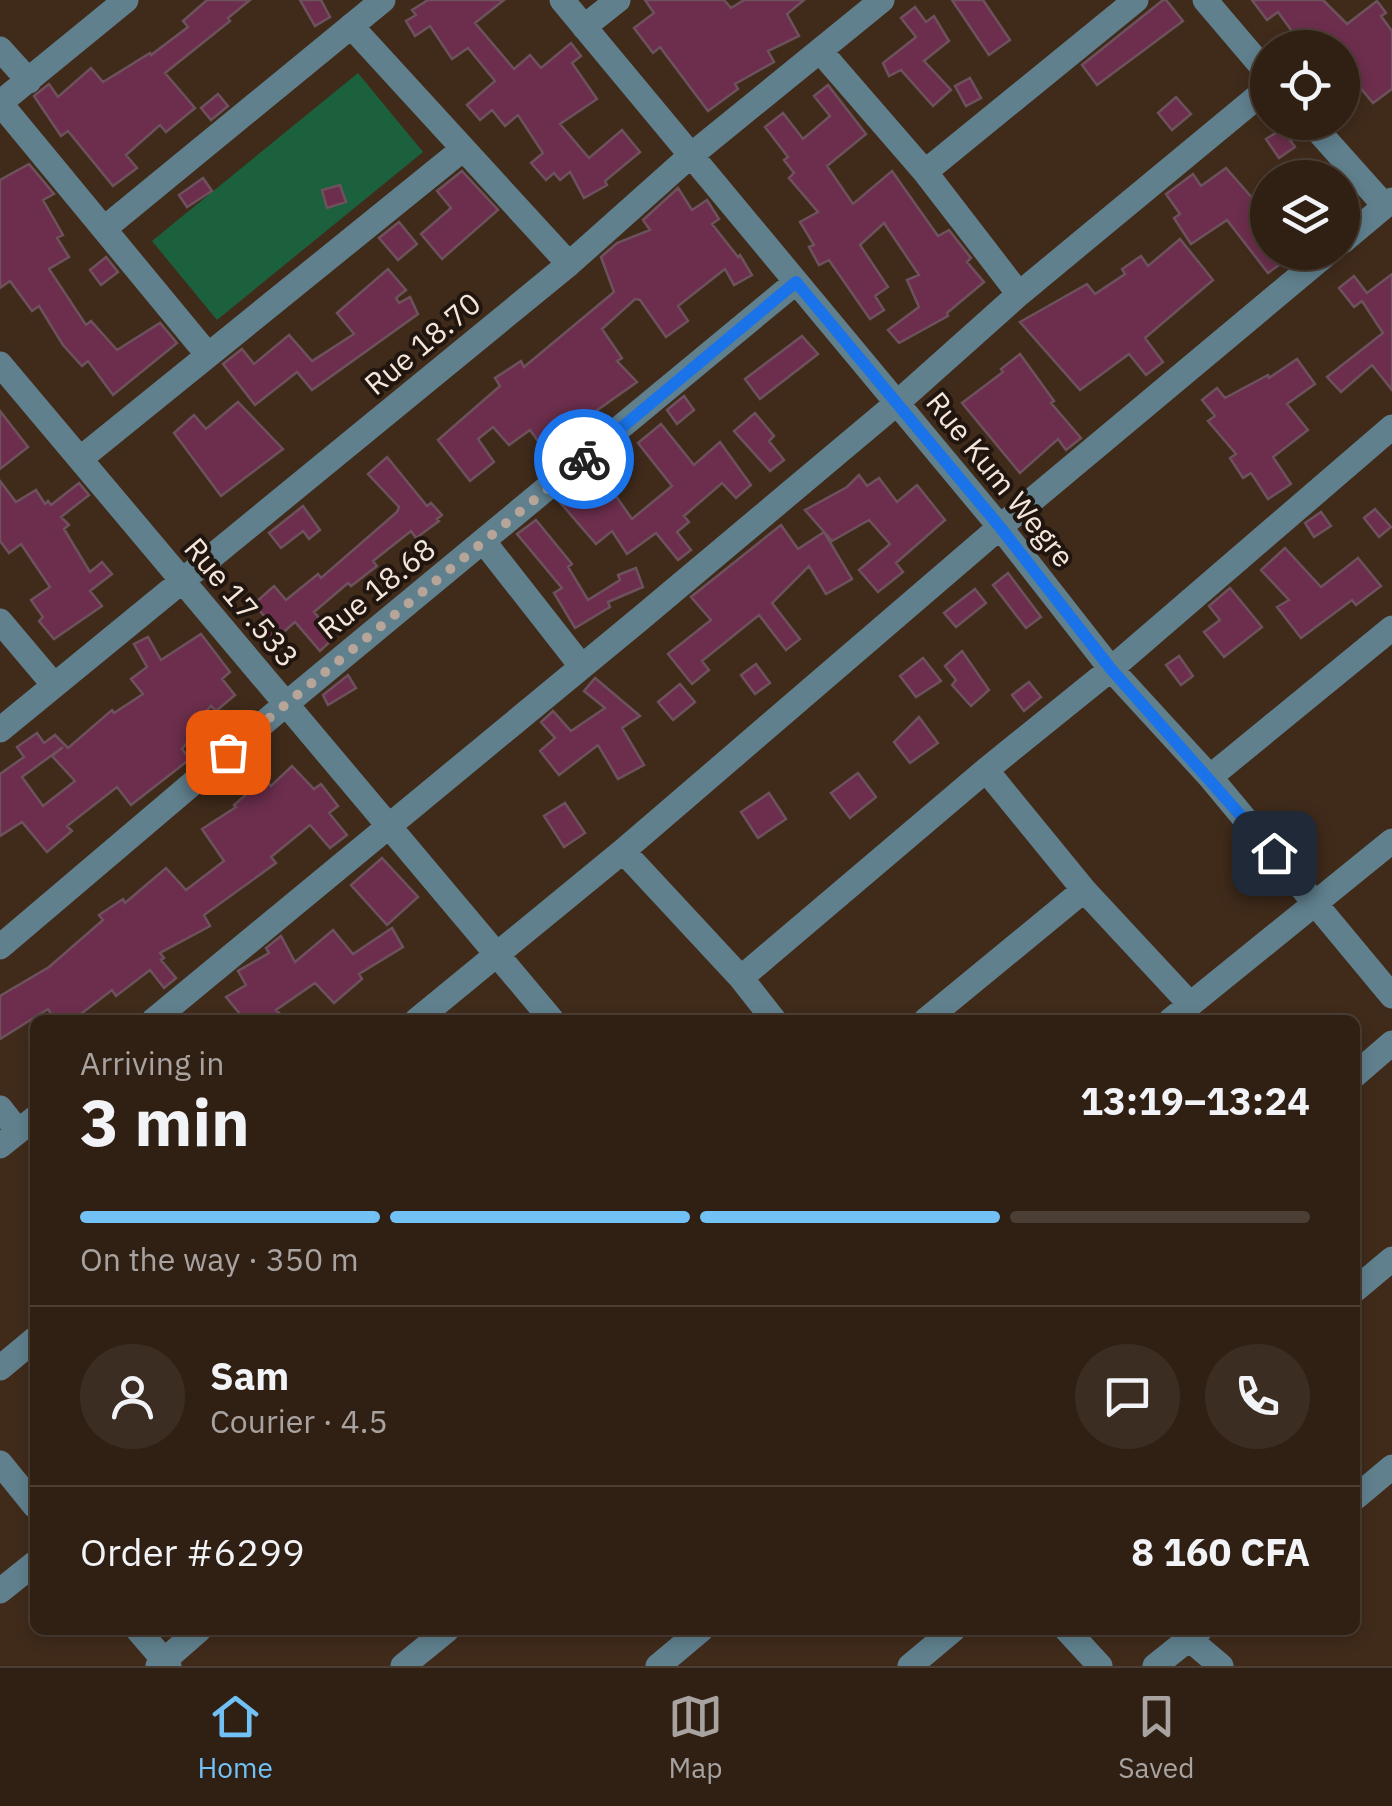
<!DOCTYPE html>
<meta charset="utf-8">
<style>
:root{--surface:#302014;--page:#3c2d22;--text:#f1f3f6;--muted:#a8a3a0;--line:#4b3e34;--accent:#72c1f5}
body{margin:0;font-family:"IBM Plex Sans",sans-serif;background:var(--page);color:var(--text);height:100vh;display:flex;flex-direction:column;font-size:38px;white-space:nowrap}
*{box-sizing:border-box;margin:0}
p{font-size:32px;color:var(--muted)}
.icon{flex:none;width:55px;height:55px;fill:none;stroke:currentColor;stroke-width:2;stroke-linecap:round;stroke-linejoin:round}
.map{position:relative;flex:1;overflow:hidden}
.side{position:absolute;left:30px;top:1015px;width:1330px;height:620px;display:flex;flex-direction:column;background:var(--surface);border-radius:15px;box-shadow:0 5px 15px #0003,0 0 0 2px var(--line)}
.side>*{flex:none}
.buttons{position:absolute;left:1250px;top:30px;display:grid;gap:20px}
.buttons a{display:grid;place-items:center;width:110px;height:110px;border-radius:50%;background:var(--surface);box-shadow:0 5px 15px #0003,0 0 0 2px var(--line);font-size:50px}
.pin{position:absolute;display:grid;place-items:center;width:85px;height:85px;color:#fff;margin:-42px;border-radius:20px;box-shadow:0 5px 15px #0006}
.courier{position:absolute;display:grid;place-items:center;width:100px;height:100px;margin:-50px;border:8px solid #1a73e8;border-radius:50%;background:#fff;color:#222;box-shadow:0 2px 12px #0007}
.overview em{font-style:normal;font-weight:700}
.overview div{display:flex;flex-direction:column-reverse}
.overview{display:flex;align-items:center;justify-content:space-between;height:170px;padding:0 50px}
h1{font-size:65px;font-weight:700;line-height:75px}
.bar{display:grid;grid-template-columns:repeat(4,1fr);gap:15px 10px;align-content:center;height:120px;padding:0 50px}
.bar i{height:12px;border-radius:8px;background:var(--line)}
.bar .active{background:var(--accent)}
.bar p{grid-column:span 4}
.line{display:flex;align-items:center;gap:25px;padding:0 50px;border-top:2px solid var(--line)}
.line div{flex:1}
.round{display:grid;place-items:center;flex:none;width:105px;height:105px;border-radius:52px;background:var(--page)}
.tab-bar{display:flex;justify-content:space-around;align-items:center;height:140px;border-top:2px solid var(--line);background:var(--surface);font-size:28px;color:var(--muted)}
.tab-bar a{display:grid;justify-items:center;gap:5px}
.tab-bar .active{color:var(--accent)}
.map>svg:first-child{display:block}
.green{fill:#1c613d}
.building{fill:#6c2e4c;stroke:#6d515d;stroke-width:2.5;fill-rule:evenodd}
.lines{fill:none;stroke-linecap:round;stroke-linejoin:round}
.minor{stroke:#60808e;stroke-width:25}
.done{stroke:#b6a598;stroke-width:10;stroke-dasharray:0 18}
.route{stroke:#1a73e8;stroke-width:12}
.labels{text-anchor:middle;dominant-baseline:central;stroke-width:8;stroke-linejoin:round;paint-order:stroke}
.street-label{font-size:30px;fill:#f5e6dc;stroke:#20160f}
</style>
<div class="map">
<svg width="1392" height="1666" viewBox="0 0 1392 1666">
<rect width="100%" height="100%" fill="#402b1b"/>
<path class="green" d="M358,73l65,79 -206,168 -65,-79z"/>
<path class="building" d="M207,0h43l-22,18 2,3 -65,52 30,35 -29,24 -6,-7 -34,30 11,13 -24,18 -45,-55 -7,5 -27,-40 15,-12 9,13 33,-29 12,14 47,-29 1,2 37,-28 -5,-6z
M300,0h21l9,17 -15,9z
M428,0h76l-29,23 39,46 16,-14 11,13 30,-25 10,13 -9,7 25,36 -37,25 29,34 33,-28 18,22 -35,29 2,4 -23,13 -14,-26 -10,8 -6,-7 -8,7 -15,-17 12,-10 -25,-38 -13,11 -13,-16 -12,10 -13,-15 28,-24 -27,-33 -16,11 -22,-33 -15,10 -9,-15 10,-6 -4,-5z
M645,0h79l7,8 13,-8h60l-17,14 12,22 -31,15 6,11 -39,22 3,5 -30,22 -48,-64 -7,6 -19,-25 20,-15z
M952,0h31l27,40 -21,15z
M1163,0h3l17,21 -86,64 -15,-20z
M1252,0h71l24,24 30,-23 9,12 -5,3 11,15v58l-19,14 -15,-18 -9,6 -7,-10v-33h-27l-15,-18 -6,4 -16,-22 -11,8z
M915,7l11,15 8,-6 15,25 -25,20 27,29 -18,16 -32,-36 -12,6 -6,-13 33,-26 -15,-19z
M970,78l11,20 -15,8 -11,-20z
M828,85l38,49 -39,32 26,38 39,-33 46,65 11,-6 22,28 -4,4 17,20 -37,31 1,3 -49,27 -11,-13 31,-23 -12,-27 12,-5 -35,-52 -24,22 28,42 -13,9 9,14 -14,9 -41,-59 -10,5 -10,-18 5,-2 -14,-23 18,-10 -29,-34 5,-5 -10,-13 4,-3 -23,-30 18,-14 20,26 27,-23 -16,-20z
M218,94l10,12 -17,14 -10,-12z
M1176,97l15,17 -19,16 -14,-17z
M1282,129l13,18 -16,11 -13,-19z
M29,164l25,30 -11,6 20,35 -6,3 12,19 -20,12 37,56 5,-4 26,29 43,-27 17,20 -64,52 -25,-34 -6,5 -19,-21 -24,-39 -7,5 -22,-30 -10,7v-108z
M1226,168l42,48v36h29l-29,21 -41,-53 -36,24 -17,-26 6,-4 -14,-20 27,-20 8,12z
M462,171l36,39 -56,49 -21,-25 30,-26 -14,-17z
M203,178l9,13 -25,16 -8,-12z
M340,185l6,17 -19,6 -5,-18z
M678,188l14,22 15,-10 12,19 -7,5 26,33 2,-2 12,20 -18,10 -9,-16 -47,37 10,15 -22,16 -26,-37 -5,-1 -33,30 20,29 -5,3 20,21 -58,41 -5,-7 -36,25 -8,-11 -21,15 -16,-18 -15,12 16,23 -24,19 -32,-41 62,-54 -5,-8 26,-17 3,6 90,-75 -13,-35 16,-14 33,-13 -7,-10z
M399,222l18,22 -19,16 -19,-22z
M1180,239l33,41 -68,58 18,24 -17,13 -17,-21 -49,36 -60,-68 67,-38 8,10 30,-20 -3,-5 19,-13 7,10z
M106,257l12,15 -17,13 -11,-15z
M388,269l18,21 -10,8 3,5 11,-6 8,17 -106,76 -15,-18 -42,33 -32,-41 19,-15 12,15 35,-29 23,26 42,-27 -17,-21z
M1392,274v116l-20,-25 -31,27 -14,-15 56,-44 -21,-32 -8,6 -15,-19 15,-12 13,17z
M802,336l16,18 -58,45 -15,-20z
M1020,354l34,47 -3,2 30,35 -15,12 -8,-11 -38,34 -58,-70 41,-31 -2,-3z
M1297,359l18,25 -28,20 21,26 -35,27 18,27 -23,15 -17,-26 -8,5 -13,-20 6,-4 -28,-33 7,-5 -13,-16 15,-12 8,10 43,-23 1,3z
M684,396l10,14 -17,14 -10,-14z
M238,402l45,47 -62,47 -47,-63 20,-18 12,14z
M0,411l28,36 -28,22z
M755,413l19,23 -5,5 15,19 -14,11 -36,-40z
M661,424l33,41 26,-23 31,43 -15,13 -14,-15 -38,33 5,6 -12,10 14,18 -13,10 -22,-27 -29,21 -15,-23 -16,13 -38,-44 41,-28 33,47 40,-33 -34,-43z
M387,457l40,49 4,-3 11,12 -5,4 2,2 -23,17 -5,-7 -38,30 4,5 -26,20 -3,-3 -34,29 21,25 -15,14 -25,-29 -23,20 -15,-18 8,-7 -11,-13 20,-18 12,14 32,-26 3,4 76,-66 2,-5 -31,-33z
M859,475l8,11 12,-8 18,24 20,-17 28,35 -49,43 7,9 -25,20 -19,-22 31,-26 -21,-24 -37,21 -27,-31 42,-23z
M0,481l16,21 20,-12 9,14 3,-3 3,4 28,-22 10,12 -28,22 8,8 -5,4 26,43 12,-10 10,12 -22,17 12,15 -48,33 -15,-18 4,-4 -12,-17 19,-13 -29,-43 -12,9 -9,-12z
M303,506l17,24 -11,9 -6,-8 -22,17 -12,-15z
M1375,509l16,18 -12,10 -15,-19z
M1321,512l10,14 -17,11 -9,-14z
M536,520l36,44 -4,3 20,33 32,-20 -2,-5 18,-7 7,19 -35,15 2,5 -35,21 -21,-35 8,-5 -45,-54z
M781,525l17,24 26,-17 28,47 -26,15 -17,-28 -37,37 28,36 -14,11 -27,-35 -57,46 7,9 -17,14 -24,-30 43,-34 -20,-23z
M1285,548l36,39 37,-29 23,28 -25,19 -4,-5 -51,38 -24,-31 12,-7 -28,-30z
M1008,573l33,44 -15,11 -33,-43z
M1230,588l32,39 -38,30 -20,-25 16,-12 -11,-14z
M975,589l11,14 -30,24 -12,-14z
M201,634l29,38 -8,7 13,16 -19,16 -5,-5 -24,27 5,4 -10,12 8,10 -59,46 -14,-18 -50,39 5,5 -25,21 -25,-30 -22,14v-62l24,-17 -7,-10 20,-14 7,10 11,-8 13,13 44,-38 2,3 29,-19 -12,-15 16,-12 -13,-23 14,-7 13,23zM63,747l-11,9 23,25 -32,25 -21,-29z
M962,651l27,39 -18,16 -19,-21 4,-5 -11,-14z
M1179,656l14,20 -12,9 -15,-20z
M923,658l18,23 -25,16 -16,-21z
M756,664l14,19 -15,11 -14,-19z
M348,675l8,13 -28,17 -5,-10z
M595,678l45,38 -18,12 22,37 -26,14 -20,-34 -39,30 -19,-24 15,-13 -14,-16 12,-11 18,20 34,-23 -21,-17z
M1029,682l12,15 -17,14 -12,-16z
M680,684l15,18 -22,18 -15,-18z
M919,717l19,26 -28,20 -16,-21z
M292,766l22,23 7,-5 17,22 -9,7 18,22 -17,13 -20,-23 -39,32 5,6 -72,52 6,11 -50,27 4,5 -3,2 15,18 -12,10 -14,-18 -34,26 -4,-6 -39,30h-18l-7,-11 -48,30v-43l49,-29 54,-47 -4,-5 24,-16 2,4 41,-35 20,22 38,-29 -22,-32 34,-22 -2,-2 30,-26 7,7z
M858,773l18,24 -26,21 -19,-25z
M769,793l17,26 -28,19 -17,-26z
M565,803l20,30 -21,14 -20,-31z
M382,858l36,39 -31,28 -36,-40z
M392,928l11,19 -44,27 3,5 -28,24 -19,-20 -39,27 3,3 -9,7h-25l-19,-23 20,-12 -8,-14 31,-18 -3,-5 15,-12 14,26 38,-32 20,24z"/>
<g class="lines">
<path class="minor" d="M562,0l438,527 111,142 99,108 182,219
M1205,0l63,74
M351,26l218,238
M584,27l34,-27
M0,49l29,32
M821,52l104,120 94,122
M0,103l208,252
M0,103l126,-103
M1310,122l75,84
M925,172l211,-172
M105,228l278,-228
M1342,242l50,-42
M0,364l552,656
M80,459l383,-310
M484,542l98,125
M0,621l54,64
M0,730l569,-466 120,-107 193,-157
M986,770l98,120 106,114
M1210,777l182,-149
M623,851l118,127 33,42
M0,947l286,-243 510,-422
M741,978l245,-208 125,-101 281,-242
M154,1020l487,-402 256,-215 122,-109 249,-206
M417,1020l206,-169 377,-324 329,-275
M926,1020l158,-130
M1171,1020l221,-179
M1355,1075l37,-32
M0,1108l18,23
M0,1146l35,-28
M1355,1290l37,-31
M0,1368l35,-29
M0,1463l35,43
M1355,1498l37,-31
M0,1591l35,-28
M138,1630l31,36
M1067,1630l33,36
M1189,1639l32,27
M158,1666l41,-36
M403,1666l44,-36
M658,1666l43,-36
M910,1666l43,-36
M1155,1666l45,-36"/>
</g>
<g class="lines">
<path class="done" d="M228,752l356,-293"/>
<path class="route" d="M584,459l212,-177 204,245 111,142 163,184"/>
</g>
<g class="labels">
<g class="street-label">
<text transform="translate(422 343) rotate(-40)">Rue 18.70</text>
<text transform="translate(1001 479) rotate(51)">Rue Kum Wegre</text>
<text transform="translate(376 588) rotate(-39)">Rue 18.68</text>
<text transform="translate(242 602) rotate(50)">Rue 17.533</text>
</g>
</g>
</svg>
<div class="buttons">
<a><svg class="icon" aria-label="locate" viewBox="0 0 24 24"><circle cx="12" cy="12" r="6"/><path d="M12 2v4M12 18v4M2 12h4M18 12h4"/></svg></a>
<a><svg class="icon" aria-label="layers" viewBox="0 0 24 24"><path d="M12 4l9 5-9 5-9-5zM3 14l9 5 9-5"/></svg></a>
</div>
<div class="pin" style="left:228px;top:752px;background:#ea580c"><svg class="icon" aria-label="bag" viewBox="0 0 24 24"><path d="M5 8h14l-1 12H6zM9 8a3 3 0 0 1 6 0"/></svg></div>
<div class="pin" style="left:1274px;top:853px;background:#1f2937"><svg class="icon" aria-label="home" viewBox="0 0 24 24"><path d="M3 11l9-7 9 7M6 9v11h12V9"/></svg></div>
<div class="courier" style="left:584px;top:459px"><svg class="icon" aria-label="bike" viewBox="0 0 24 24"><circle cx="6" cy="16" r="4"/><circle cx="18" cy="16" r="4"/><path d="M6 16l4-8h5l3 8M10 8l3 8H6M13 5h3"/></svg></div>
<section class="side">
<div class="overview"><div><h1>3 min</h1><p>Arriving in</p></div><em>13:19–13:24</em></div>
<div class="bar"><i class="active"></i><i class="active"></i><i class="active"></i><i></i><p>On the way · 350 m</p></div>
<div class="line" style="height:180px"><a class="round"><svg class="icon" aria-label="person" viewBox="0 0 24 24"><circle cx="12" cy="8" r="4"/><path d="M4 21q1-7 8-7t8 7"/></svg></a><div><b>Sam</b><p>Courier · 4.5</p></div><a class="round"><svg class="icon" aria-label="chat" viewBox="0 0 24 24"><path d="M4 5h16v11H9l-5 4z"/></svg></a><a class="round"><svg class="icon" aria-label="phone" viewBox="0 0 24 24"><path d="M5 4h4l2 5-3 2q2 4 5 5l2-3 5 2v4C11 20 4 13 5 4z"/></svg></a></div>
<div class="line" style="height:130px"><div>Order #6299</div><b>8 160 CFA</b></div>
</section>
</div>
<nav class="tab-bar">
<a class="active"><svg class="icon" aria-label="home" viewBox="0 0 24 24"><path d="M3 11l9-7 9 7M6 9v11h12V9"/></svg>Home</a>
<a><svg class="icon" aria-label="map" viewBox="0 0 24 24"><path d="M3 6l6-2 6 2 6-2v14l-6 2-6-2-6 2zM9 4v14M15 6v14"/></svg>Map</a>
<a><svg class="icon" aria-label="saved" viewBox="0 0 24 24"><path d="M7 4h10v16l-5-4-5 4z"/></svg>Saved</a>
</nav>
